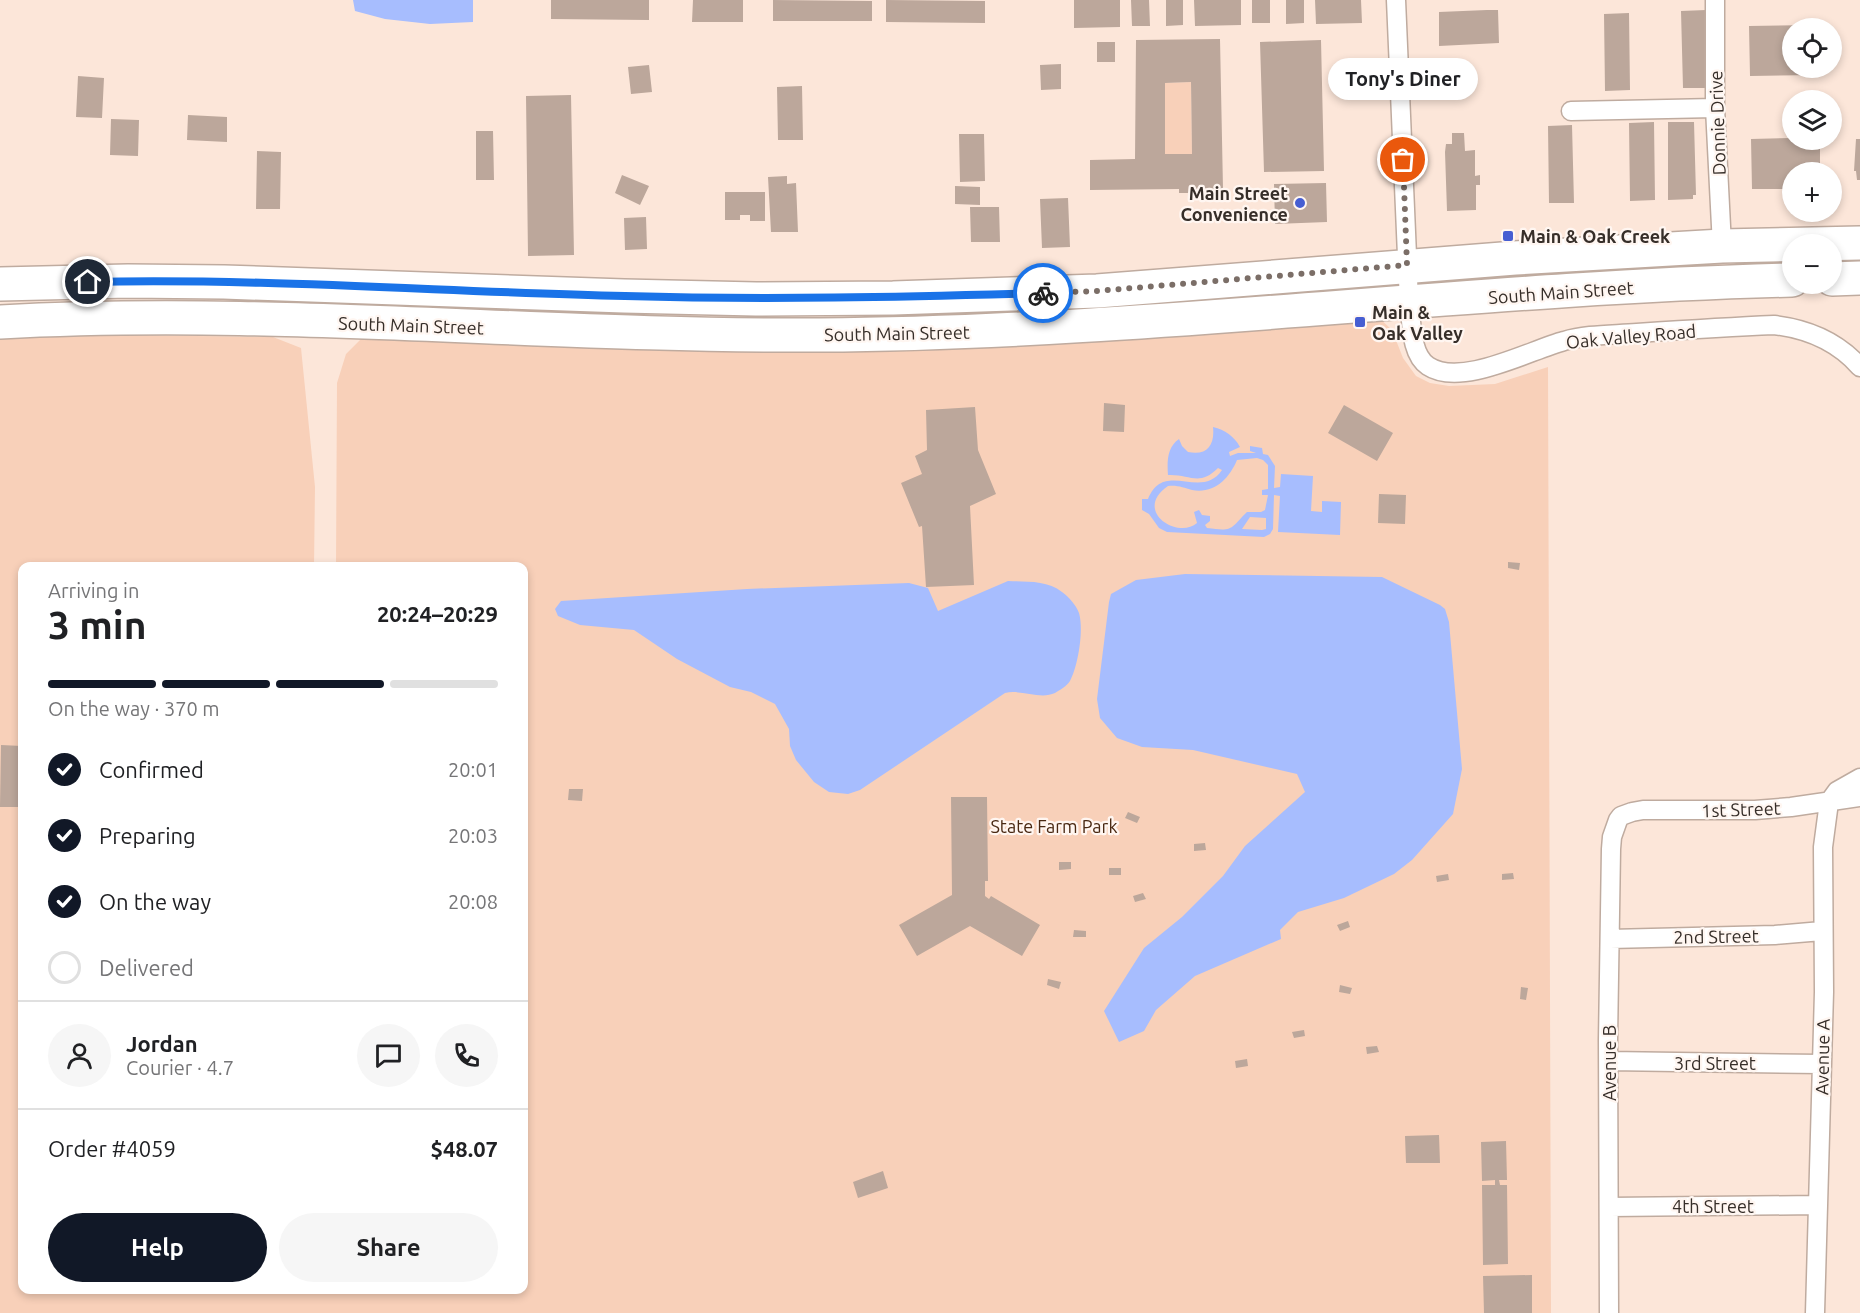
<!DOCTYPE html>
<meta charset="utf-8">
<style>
:root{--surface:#fff;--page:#f6f6f6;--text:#202124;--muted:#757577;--line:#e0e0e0;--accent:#111827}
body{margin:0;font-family:Ubuntu,sans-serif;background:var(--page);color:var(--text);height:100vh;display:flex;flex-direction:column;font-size:22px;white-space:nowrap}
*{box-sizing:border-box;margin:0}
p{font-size:20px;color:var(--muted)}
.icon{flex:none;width:33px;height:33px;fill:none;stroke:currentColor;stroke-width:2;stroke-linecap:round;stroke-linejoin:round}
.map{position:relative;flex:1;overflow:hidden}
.side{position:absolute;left:18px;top:562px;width:510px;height:732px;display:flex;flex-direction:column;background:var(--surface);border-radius:12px;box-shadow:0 3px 9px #0003}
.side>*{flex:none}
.tools{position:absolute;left:1782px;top:18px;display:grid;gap:12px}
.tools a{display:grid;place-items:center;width:60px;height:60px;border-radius:50%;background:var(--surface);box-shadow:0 3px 9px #0003;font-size:30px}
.pin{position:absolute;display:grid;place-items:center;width:51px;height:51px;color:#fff;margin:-26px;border:3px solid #fff;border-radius:50%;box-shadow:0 2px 6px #0007}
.courier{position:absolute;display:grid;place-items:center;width:60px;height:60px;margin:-30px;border:4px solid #1a73e8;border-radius:50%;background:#fff;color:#222;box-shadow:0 2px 8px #0007}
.bubble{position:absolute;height:42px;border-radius:21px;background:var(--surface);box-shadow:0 3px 9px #0003;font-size:20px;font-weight:700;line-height:42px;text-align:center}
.headline em{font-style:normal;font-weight:700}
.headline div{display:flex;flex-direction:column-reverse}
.headline{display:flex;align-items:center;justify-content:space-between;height:102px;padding:0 30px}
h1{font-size:39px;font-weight:700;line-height:45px}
.bar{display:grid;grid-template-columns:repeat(4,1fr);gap:9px 6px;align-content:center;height:72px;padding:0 30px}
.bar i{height:8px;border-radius:4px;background:var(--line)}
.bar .current{background:var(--accent)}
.bar p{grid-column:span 4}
.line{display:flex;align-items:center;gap:15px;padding:0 30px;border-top:2px solid var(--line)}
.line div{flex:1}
.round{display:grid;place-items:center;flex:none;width:63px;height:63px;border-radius:32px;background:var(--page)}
ol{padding:0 30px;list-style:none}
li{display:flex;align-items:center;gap:18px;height:66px}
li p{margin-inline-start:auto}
li .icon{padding:6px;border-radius:50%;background:var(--accent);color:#fff;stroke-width:4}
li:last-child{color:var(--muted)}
li i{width:33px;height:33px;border:3px solid var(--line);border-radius:50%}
.cta{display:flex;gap:12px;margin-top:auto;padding:12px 30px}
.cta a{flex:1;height:69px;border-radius:36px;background:var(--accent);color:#fff;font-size:24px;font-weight:700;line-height:69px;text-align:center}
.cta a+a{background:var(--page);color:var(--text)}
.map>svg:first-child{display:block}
.green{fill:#f8d0b9}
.water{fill:#a7bdfe;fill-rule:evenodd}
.building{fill:#bca79b;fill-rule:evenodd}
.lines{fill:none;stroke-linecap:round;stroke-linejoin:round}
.street-casing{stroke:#bfab9f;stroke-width:21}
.highway-casing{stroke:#bfab9f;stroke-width:36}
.street{stroke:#fff;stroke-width:18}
.highway{stroke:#fff;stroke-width:33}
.done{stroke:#7b6e67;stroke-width:6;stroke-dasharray:0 10.8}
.route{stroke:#1a73e8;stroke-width:8}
.poi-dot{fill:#465ed2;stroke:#fff6f1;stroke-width:2}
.labels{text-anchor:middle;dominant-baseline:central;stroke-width:4.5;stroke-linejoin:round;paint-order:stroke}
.street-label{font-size:18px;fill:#362e29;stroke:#fff6f1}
.poi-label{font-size:18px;font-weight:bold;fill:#362e29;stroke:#fff6f1;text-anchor:start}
.park-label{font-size:18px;fill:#492812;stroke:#fff6f1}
</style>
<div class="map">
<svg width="1860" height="1313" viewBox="0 0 1860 1313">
<rect width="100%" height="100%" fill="#fce6d9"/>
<path class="green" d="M1191,82l1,72h-27v-71z
M1376,315l16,15 11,28 13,18 14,7 19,3 46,-2 53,-17 3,946h-1551v-976l31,-3 242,3 28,11 14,139 -1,80h-292v723h502v-723h-188l1,-184 9,-29 15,-15 16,-4z"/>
<path class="water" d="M353,0h120v22l-43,2 -45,-5 -30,-8z
M1213,427c12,3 21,9 27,20l-11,5 1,4 8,-3h18l-6,-2v-5l12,2 1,6 5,1 7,11 -1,22 6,-1 1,-13 32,2 -2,35 11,1v-11l19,1 -1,33 -62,-3 2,-36 -6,-1 -1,34 -3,5 -6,3 -97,-5 -8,-4 -10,-14 -7,-4v-11h6c16,-40 53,2 74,-29l-4,-2c-19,19 -28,6 -50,7 -1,-13 -1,-28 11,-36l3,7 6,6c19,4 27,-7 25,-25zM1257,458l6,2 5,5v24l-6,1v5h6l-3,15 -4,2h-14c-17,16 -12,20 -40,16l-2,-3 5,-4v-5l-8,-1 -3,-5 -5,2 3,11c-19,17 -65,-12 -29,-37 10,-1 16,2 24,4 22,4 37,-11 45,-30zM1250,517l16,1v11l-4,1 -20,-1z
M1185,574l197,3 58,28 5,4 4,13 13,147 -9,45 -41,46 -18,14 -50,24 -46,14 -18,18 1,9 -86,37 -39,34 -12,21 -25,11 -15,-31 40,-63 38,-31 41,-41 22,-30 60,-54 -8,-18 -104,-24 -51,-3 -25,-9 -17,-20 -3,-19 12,-97 2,-8 25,-14z
M1008,581c18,1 39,-1 54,11 7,5 14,13 17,21 5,17 -1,53 -9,68 -3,5 -10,9 -15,12 -15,7 -34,-4 -50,0l-145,97 -12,4 -19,-2 -15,-10 -18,-22 -6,-14 -1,-17 -14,-25 -24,-12 -21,-5 -53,-28 -43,-29 -54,-5 -22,-9 -3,-7 6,-8 186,-12 162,-6 19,5 10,23z"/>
<path class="building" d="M551,0h98v20l-98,-1z
M693,0h50v22h-51z
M773,0l99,1v20h-99z
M886,0l99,1v22l-99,-1z
M1074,0h46v27l-46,1z
M1131,0h18l1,26h-18z
M1166,0h17v25l-17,1z
M1194,0h47v25l-46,1z
M1252,0h18v23h-18z
M1286,0h18v23l-18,1z
M1315,0h46l1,23 -46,1z
M1487,10h11l1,33 -60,3v-34z
M1706,10l2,78h-25l-2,-77z
M1629,13l1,77 -25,1 -1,-77z
M1818,25v3h-26v40h26v7l-68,1 -1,-50z
M1220,39l3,150h-13v4h-31v-4l-89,1v-30l45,-1 1,-119zM1191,82l1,72h-27v-71z
M1321,40l3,131 -60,1 -4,-130z
M1097,42h18v20h-18z
M1061,64v25l-20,1 -1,-25z
M649,65l3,27 -21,2 -3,-27z
M78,76l26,2 -2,40 -26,-1z
M802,86l1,54h-25l-1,-53z
M571,95l3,160 -46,1 -2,-160z
M188,115l39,2v25l-40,-2z
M111,119l28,1 -1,36 -28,-1z
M1654,122l1,78 -25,1 -1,-78z
M1668,122h26l2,73h-3v4l-25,1z
M1572,125l2,78h-25l-1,-77z
M476,131h17l1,49h-18z
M1452,133h12l1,18 10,-1v26l5,-1v10h-4v25l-29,1 -2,-59 1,-8h6z
M959,134h25l1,47 -25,1z
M1792,138l28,2v32h-28v17h-40l-1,-50z
M1856,139h4v41h-3l-1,-9h-2z
M257,151l24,1 -1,57h-24z
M622,175l27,11 -9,19 -25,-12z
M787,176v8l9,-1 2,49h-27l-3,-55z
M1326,183l1,39 -52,2 -1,-40z
M955,186l25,1v18l-25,-1z
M725,192h40v29h-15v-6h-10v5h-15z
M1068,198l2,49 -28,1 -2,-49z
M970,207h29l1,35h-29z
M646,217l1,32 -22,1 -1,-32z
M1104,403l21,2 -1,27 -21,-1z
M1344,405l49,28 -16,28 -49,-28z
M975,407l3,43 18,44 -26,12 4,79 -48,2 -4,-61 -3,1 -18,-44 21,-9 -7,-18 12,-6 -1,-40z
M1379,494l27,1 -1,29 -27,-1z
M1508,562l12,1 -1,7 -11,-2z
M1,745l21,1v45h-1l-1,16h-20z
M569,789h14l-1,12 -14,-1z
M951,797h36l1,84h-3v15l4,3 2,-3 49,29 -18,31 -52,-30 -53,30 -18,-31 53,-30z
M1128,812l12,5 -3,6 -12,-5z
M1205,843l1,7 -12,1v-7z
M1059,862h12v7l-12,1z
M1109,868h12v7h-12z
M1513,873l1,6 -12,1v-6z
M1448,874l1,6 -12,2 -1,-6z
M1143,893l3,6 -11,3 -2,-6z
M1348,921l2,6 -10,4 -3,-6z
M1074,930l12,1v6h-13z
M1048,979l13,3 -2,7 -12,-4z
M1340,985l12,3 -2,6 -11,-2z
M1521,987l7,1 -2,12 -6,-1z
M1304,1030l1,6 -11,2 -2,-6z
M1377,1046l2,6 -12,2 -1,-7z
M1247,1059l1,7 -12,2 -1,-7z
M1439,1135l1,28h-34l-1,-27z
M1506,1141l1,39h-8l1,5h7l1,79 -25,1 -1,-80h13v-5l-13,1 -1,-39z
M883,1171l5,17 -30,10 -5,-16z
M1532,1275v38h-48l-1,-37z"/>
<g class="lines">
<g class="street-casing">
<path id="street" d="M1396,0l13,302c3,19 1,52 19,64 33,22 102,-16 136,-25 23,-7 49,-6 73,-8 45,-3 91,-6 137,-8 34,4 63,16 86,42
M1715,0v108l7,138
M1571,111l144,-3
M1610,939l165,-4 47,-4
M1609,1061l212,3
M1609,1207l209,-2
M1609,1313l-1,-273 3,-191 1,-12 6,-17 3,-4 11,-4 11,-2h112l36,-3 69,-10
M1815,1313l9,-321 -1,-145 6,-45 8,-11 23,-13"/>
</g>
<g class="highway-casing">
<path id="highway" d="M1832,279l28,-1
M0,284l128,-3 96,1 400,14 132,3 137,-1 204,-7 418,-33 207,-12 138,-3
M0,322c273,-15 547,15 820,13 325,-2 648,-47 972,-55"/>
</g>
<use href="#street" class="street"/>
<use href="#highway" class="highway"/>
</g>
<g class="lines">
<path class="done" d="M1043,293l54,-2 310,-26 -4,-105"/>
<path class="route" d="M88,282c179,-4 358,10 537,14 140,4 279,1 418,-3"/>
</g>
<g class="poi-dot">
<circle cx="1300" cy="203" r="6"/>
<rect x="1502" y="230" width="12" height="12" rx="3"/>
<rect x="1354" y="316" width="12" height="12" rx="3"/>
</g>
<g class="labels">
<g class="street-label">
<text transform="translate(1717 123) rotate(-92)">Donnie Drive</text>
<text transform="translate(1561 292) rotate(-4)">South Main Street</text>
<text transform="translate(411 325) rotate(2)">South Main Street</text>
<text transform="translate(897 333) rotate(-1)">South Main Street</text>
<text transform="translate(1631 336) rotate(-5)">Oak Valley Road</text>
<text transform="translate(1741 809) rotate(-2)">1st Street</text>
<text transform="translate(1716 936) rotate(-1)">2nd Street</text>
<text transform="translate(1822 1057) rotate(-89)">Avenue A</text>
<text transform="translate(1609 1063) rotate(-90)">Avenue B</text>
<text x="1715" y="1063">3rd Street</text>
<text x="1713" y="1206">4th Street</text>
</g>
<g class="poi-label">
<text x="1288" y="193" text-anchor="end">Main Street<tspan x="1288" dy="21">Convenience</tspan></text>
<text x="1520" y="236">Main &amp; Oak Creek</text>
<text x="1372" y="312">Main &amp;<tspan x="1372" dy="21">Oak Valley</tspan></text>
</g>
<g class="park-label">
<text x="1054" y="826">State Farm Park</text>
</g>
</g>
</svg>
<div class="tools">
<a><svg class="icon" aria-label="locate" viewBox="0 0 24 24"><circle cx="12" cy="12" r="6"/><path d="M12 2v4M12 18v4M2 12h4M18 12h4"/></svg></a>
<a><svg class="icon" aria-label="layers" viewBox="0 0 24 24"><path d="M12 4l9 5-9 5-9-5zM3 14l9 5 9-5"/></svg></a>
<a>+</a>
<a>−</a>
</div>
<div class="pin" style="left:1403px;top:160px;background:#ea580c"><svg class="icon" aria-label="bag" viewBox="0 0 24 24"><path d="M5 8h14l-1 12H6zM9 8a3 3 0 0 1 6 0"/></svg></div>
<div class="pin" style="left:88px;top:282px;background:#1f2937"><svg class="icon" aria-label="home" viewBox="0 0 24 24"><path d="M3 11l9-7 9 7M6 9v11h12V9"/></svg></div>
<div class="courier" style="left:1043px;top:293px"><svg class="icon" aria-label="bike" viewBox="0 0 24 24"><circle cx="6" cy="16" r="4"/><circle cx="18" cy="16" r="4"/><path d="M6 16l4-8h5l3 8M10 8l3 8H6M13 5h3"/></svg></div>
<div class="bubble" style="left:1328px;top:58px;width:150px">Tony's Diner</div>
<section class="side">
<div class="headline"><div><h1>3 min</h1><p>Arriving in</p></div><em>20:24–20:29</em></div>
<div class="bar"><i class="current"></i><i class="current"></i><i class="current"></i><i></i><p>On the way · 370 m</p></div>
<ol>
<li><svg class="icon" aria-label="check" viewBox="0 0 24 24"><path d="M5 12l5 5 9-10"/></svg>Confirmed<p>20:01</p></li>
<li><svg class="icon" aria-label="check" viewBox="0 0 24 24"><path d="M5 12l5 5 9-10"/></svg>Preparing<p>20:03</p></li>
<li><svg class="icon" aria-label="check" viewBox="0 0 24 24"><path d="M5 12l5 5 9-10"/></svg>On the way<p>20:08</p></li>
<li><i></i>Delivered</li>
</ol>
<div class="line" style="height:108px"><a class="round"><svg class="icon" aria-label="person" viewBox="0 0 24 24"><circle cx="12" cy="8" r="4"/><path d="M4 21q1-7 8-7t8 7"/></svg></a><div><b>Jordan</b><p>Courier · 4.7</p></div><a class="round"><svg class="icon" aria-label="chat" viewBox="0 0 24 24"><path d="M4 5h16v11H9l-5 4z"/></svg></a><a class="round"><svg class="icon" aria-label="phone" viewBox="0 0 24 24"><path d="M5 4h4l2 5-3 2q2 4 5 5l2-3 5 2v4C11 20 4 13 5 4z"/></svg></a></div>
<div class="line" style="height:78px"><div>Order #4059</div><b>$48.07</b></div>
<div class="cta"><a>Help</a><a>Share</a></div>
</section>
</div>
